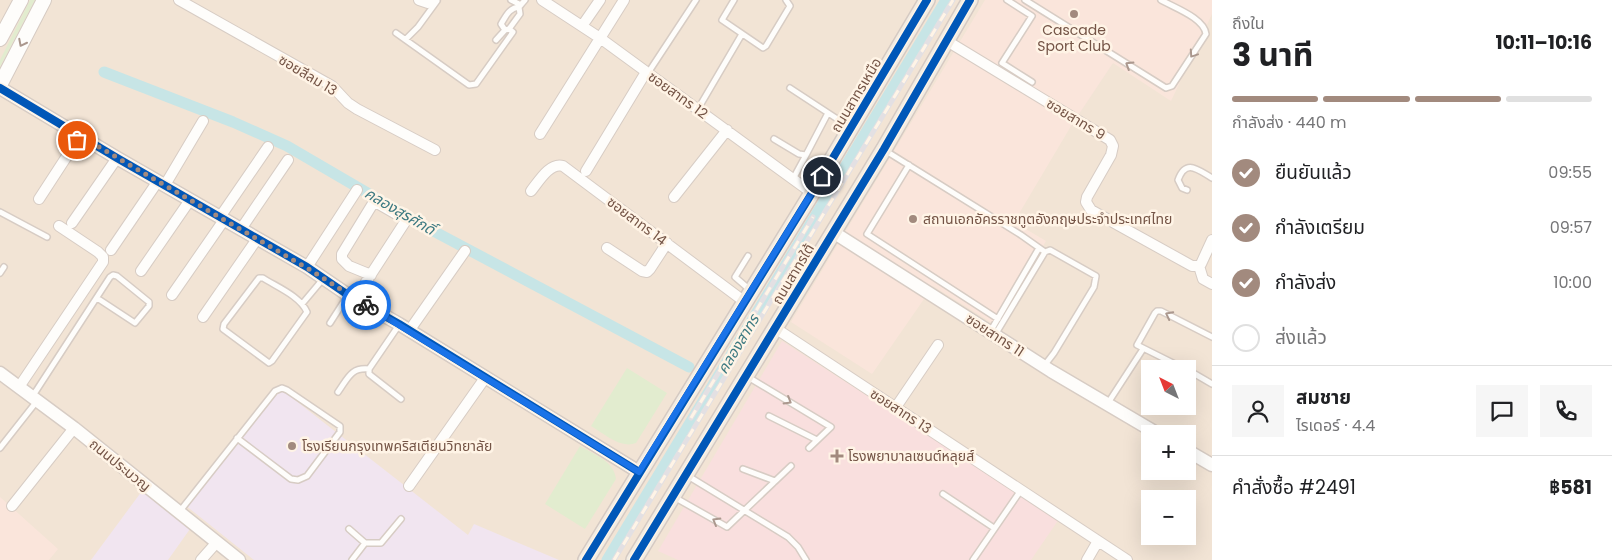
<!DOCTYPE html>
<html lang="th">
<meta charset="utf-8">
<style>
:root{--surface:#fff;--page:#f6f6f6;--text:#202124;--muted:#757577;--line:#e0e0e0;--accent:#a28a7e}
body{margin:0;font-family:Poppins,"Noto Sans Thai",sans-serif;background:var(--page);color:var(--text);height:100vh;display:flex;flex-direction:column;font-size:19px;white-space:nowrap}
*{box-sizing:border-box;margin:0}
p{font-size:16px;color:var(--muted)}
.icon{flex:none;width:28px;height:28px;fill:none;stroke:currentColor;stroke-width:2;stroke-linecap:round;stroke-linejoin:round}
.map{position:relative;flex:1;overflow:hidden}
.drawer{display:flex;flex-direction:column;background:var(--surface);width:400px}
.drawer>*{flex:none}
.needle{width:32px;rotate:318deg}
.fabs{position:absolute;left:1141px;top:360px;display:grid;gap:10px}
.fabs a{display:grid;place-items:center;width:55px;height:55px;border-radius:0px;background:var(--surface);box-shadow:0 5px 20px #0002;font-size:25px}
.pin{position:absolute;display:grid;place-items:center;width:42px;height:42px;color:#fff;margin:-21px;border:2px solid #fff;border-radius:50%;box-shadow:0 1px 5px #0007}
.courier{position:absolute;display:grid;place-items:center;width:50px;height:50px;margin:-25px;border:4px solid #1a73e8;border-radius:50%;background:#fff;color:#222;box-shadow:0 1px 6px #0007}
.summary em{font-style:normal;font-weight:700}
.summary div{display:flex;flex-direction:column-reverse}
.summary{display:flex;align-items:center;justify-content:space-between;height:85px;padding:0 20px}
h1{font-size:32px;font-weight:700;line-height:38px}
.bar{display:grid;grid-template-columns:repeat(4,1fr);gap:8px 5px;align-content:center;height:60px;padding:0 20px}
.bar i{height:6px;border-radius:4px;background:var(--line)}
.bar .selected{background:var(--accent)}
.bar p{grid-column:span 4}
.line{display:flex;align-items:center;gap:12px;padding:0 20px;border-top:1px solid var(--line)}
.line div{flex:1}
.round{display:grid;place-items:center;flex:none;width:52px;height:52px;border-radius:0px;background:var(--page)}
ol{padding:0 20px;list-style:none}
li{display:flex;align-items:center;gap:15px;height:55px}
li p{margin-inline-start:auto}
li .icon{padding:5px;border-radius:50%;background:var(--accent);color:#fff;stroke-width:4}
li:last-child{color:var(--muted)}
li i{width:28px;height:28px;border:2px solid var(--line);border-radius:50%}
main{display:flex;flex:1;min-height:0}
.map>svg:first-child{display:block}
.residential{fill:#f2e4d5;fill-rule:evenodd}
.commercial{fill:#fae5db}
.education{fill:#f1e5f0}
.medical{fill:#f9dfde}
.green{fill:#e2eccf}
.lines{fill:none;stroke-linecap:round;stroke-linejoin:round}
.canal{stroke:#c7e5e6;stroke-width:11}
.service-casing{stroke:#d7ccc4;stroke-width:8}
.minor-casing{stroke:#d7ccc4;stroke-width:12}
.tertiary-casing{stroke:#d7ccc4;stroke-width:15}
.secondary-casing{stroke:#d6cbc3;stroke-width:16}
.primary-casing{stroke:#d5cac3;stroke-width:18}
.service{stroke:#fefdfb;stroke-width:5}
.minor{stroke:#fefdfb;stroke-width:10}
.tertiary{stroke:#fefdfb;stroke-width:12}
.secondary{stroke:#fefdfb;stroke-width:14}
.primary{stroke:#f2ece3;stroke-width:15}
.rail-casing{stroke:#e3e0e3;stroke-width:5}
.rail{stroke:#fff4e6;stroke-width:3;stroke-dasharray:9;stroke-linecap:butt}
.cycleway-casing{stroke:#fff4e6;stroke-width:11}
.cycleway{stroke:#0057b8;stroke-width:8}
.oneway{stroke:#ab988e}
.done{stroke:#a28a7e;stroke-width:5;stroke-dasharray:0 9}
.route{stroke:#1a73e8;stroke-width:6}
.poi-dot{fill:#a28a7e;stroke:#fff4e6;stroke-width:2}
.labels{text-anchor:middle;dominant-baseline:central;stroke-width:5;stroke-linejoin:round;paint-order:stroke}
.poi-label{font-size:14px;fill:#745446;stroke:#fff4e6;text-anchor:start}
.street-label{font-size:14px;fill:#745446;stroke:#fff4e6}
.water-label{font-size:15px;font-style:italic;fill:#3c7981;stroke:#fff4e6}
</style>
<main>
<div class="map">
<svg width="1212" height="560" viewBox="0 0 1212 560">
<rect width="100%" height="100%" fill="#f6efe6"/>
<path class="residential" d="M0,0h1212v560h-1212zM1150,369h38v37h-38zM1150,434h38v37h-38zM1150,499h38v37h-38z"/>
<path class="commercial" d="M985,0h227v14l-41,87 -58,-38 -42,63 -57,96 32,19 -49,85 -64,-40 -61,88 -81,-52z
M0,497l58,52 -9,11h-49z"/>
<path class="education" d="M277,386l191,149 6,-11 85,36h-305l-69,-55z
M142,491l48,38 -22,31h-77z"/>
<path class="medical" d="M782,341l277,178 -28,41h-353l-20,-9z"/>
<path class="green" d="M30,0h5l-35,67v-7z
M627,368l40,25 -31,50c-16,6 -31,-9 -45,-17z
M580,446c15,9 34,15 36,33l-31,50 -40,-25z"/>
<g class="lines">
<path class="canal" d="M104,72l129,50 54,24 137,80 265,141
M607,560l339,-560"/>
<g class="service-casing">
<path id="service" d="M511,0l10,5
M734,0l-12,20 41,28 3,-2 24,-40 -4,-6
M1007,0l25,16 -30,47 30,19
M1025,0l141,88 6,-2 34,-52c-2,-16 -31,-26 -45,-34
M509,29l-4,1 -4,-6c5,-8 8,-16 18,-17
M396,33l73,52 7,-1 37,-52 -4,-3 11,-15 -1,-7 6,-7
M406,39l12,-12 19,-26
M496,40l9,-10
M648,73l48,-73
M790,88l58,38
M698,109l44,-75
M774,139l25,15 7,1 22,-42
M886,151l135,84 24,17 5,-2 46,26 -2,11 -40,66 -10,13
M909,165l-42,69 131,85
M793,179l13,-24
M1187,190l-5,-2 -4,-8c8,-22 20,-10 34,-2
M0,212l47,25
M748,256l-13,21 15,13
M0,273l4,-6
M259,278h4c14,9 37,18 44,34l-35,49 -3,2 -46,-34 1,-5z
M302,304l21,-25
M330,323l18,-28
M399,325l-30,44v5l32,25
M990,332l49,-84
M995,335l50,-83
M1185,369l-48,-24 18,-32 2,-2h4l51,26
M1188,370l24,14
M748,377l83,50 -22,21
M338,392c10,-14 13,-25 31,-23
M32,396l4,-5 74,-114 3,-2 4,1 32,26v4l-14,17 -38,-25
M1108,403l35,-54
M769,416l48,24
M0,448l37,-47
M743,469l32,12
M688,476l100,61 10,10 8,13
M943,494l51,34
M674,497l53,30 64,-61
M180,511l95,-120 7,-3 5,2 53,36v6l-33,44 -9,4 -7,-1 -54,-41
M349,529l16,14
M352,560l13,-17h16l20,-24
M973,560l48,-70"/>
</g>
<g class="minor-casing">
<path id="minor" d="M179,0l153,86 16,17 9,6 78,41
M419,0l9,3 5,-3
M542,0l58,38 212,155
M582,26l18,-26
M947,41l163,99 3,6 -2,9 -24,42 -1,5 5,8 101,56h7l2,-2 11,-24
M540,134l84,-134
M586,171l60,-99
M165,185l38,-64
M531,191c8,-10 19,-29 32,-25l182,136
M674,197l53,-67
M39,199l41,-63
M220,217l48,-70
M72,223l45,-65
M241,229l47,-69
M607,248l35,23 5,1 3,-3 17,-26
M111,250l47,-69
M1199,266l4,13 9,5
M307,267l50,-77
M141,271l49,-71
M172,295l52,-75
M355,299l50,-77 -2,-4 -26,-15 -5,2 -30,49v5l7,7 22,9
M203,317l54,-78
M775,328l352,232
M409,331l56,-80
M19,387l84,-125v-5l-5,-5 -39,-26
M896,407l42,-62
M409,486l76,-108
M12,506l62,-78
M201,560l16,-18
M1087,560l11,-19"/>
</g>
<g class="tertiary-casing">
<path id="tertiary" d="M0,88l117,70 190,109 41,28 51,29 240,148
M833,232l218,139 107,63
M0,373l74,55 165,132
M1188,451l24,14"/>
</g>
<g class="secondary-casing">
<path id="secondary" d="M0,39l21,-39
M0,85l44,-85"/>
</g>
<g class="primary-casing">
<path id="primary" d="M586,560l226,-367 115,-193
M634,560l250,-411 86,-149"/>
</g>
<use href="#service" class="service"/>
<use href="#minor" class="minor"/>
<use href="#tertiary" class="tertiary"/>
<use href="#secondary" class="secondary"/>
<use href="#primary" class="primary"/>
<g class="rail-casing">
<path id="rail" d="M691,418l122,-201
M614,560l339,-560"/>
</g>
<use href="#rail" class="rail"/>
<g class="cycleway-casing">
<path id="cycleway" d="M0,88l117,70 190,109 41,28 51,29 240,148
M586,560l226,-367 115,-193
M634,560l250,-411 86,-149"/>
</g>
<use href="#cycleway" class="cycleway"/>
</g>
<defs><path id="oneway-chevron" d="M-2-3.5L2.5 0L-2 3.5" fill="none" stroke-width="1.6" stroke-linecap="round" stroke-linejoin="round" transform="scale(1.25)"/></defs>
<g class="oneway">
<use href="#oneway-chevron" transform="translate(22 43) rotate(117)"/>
<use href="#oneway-chevron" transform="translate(1193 54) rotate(124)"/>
<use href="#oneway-chevron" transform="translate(1129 65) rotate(-148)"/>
<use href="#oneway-chevron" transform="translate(1169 315) rotate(-153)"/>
<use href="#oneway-chevron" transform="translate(788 401) rotate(31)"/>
<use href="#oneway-chevron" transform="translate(716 521) rotate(-150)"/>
</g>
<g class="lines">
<path class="done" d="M77,140l3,-4 227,132 59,37"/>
<path class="route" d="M366,305l273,167 183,-296"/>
</g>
<g class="poi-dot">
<circle cx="1074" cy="14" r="5"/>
<circle cx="913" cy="219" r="5"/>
<circle cx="292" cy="446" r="5"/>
<path d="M834.5 448.5h5v5h5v5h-5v5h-5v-5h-5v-5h5z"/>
</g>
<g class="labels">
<g class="poi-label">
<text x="1074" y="30" text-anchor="middle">Cascade<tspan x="1074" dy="16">Sport Club</tspan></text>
<text x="923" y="219">สถานเอกอัครราชทูตอังกฤษประจำประเทศไทย</text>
<text x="302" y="446">โรงเรียนกรุงเทพคริสเตียนวิทยาลัย</text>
<text x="848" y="456">โรงพยาบาลเซนต์หลุยส์</text>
</g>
<g class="street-label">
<text transform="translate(308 75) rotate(31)">ซอยสีลม 13</text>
<text transform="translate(678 95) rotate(36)">ซอยสาทร 12</text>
<text transform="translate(856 95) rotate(-59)">ถนนสาทรเหนือ</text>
<text transform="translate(1076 119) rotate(31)">ซอยสาทร 9</text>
<text transform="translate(637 221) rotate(37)">ซอยสาทร 14</text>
<text transform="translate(793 274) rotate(-59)">ถนนสาทรใต้</text>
<text transform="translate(995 335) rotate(33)">ซอยสาทร 11</text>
<text transform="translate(901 411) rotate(33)">ซอยสาทร 13</text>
<text transform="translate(120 465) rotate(39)">ถนนประมวญ</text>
</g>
<g class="water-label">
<text transform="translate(400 211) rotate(30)">คลองสุรศักดิ์</text>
<text transform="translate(738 344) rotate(-59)">คลองสาทร</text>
</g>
</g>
</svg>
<div class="fabs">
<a><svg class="needle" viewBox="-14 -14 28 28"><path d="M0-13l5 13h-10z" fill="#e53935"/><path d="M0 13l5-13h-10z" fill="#757577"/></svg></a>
<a>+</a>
<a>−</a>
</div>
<div class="pin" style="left:77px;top:140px;background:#ea580c"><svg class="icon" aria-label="bag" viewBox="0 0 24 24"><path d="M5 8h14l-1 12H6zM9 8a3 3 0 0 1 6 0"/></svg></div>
<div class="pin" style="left:822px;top:176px;background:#1f2937"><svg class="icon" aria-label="home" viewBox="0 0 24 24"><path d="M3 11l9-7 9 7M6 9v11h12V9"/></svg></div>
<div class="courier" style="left:366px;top:305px"><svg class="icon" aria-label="bike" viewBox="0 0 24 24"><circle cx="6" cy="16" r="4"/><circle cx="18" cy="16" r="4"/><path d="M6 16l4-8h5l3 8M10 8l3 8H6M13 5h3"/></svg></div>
</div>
<section class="drawer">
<div class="summary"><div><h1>3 นาที</h1><p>ถึงใน</p></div><em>10:11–10:16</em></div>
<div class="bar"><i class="selected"></i><i class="selected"></i><i class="selected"></i><i></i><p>กำลังส่ง · 440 m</p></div>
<ol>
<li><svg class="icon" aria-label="check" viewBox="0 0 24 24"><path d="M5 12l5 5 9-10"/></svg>ยืนยันแล้ว<p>09:55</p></li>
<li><svg class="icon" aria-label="check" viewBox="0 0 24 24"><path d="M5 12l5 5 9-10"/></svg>กำลังเตรียม<p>09:57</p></li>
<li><svg class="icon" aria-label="check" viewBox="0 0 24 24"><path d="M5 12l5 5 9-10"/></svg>กำลังส่ง<p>10:00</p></li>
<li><i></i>ส่งแล้ว</li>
</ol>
<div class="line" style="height:90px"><a class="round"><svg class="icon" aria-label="person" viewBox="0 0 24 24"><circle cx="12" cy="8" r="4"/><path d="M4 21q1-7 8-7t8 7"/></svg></a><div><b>สมชาย</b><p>ไรเดอร์ · 4.4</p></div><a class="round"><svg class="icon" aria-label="chat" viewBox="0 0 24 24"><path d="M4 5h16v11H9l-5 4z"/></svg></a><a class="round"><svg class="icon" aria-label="phone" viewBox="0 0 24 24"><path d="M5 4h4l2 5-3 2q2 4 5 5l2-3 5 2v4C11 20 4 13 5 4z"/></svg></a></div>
<div class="line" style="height:65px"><div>คำสั่งซื้อ #2491</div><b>฿581</b></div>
</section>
</main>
